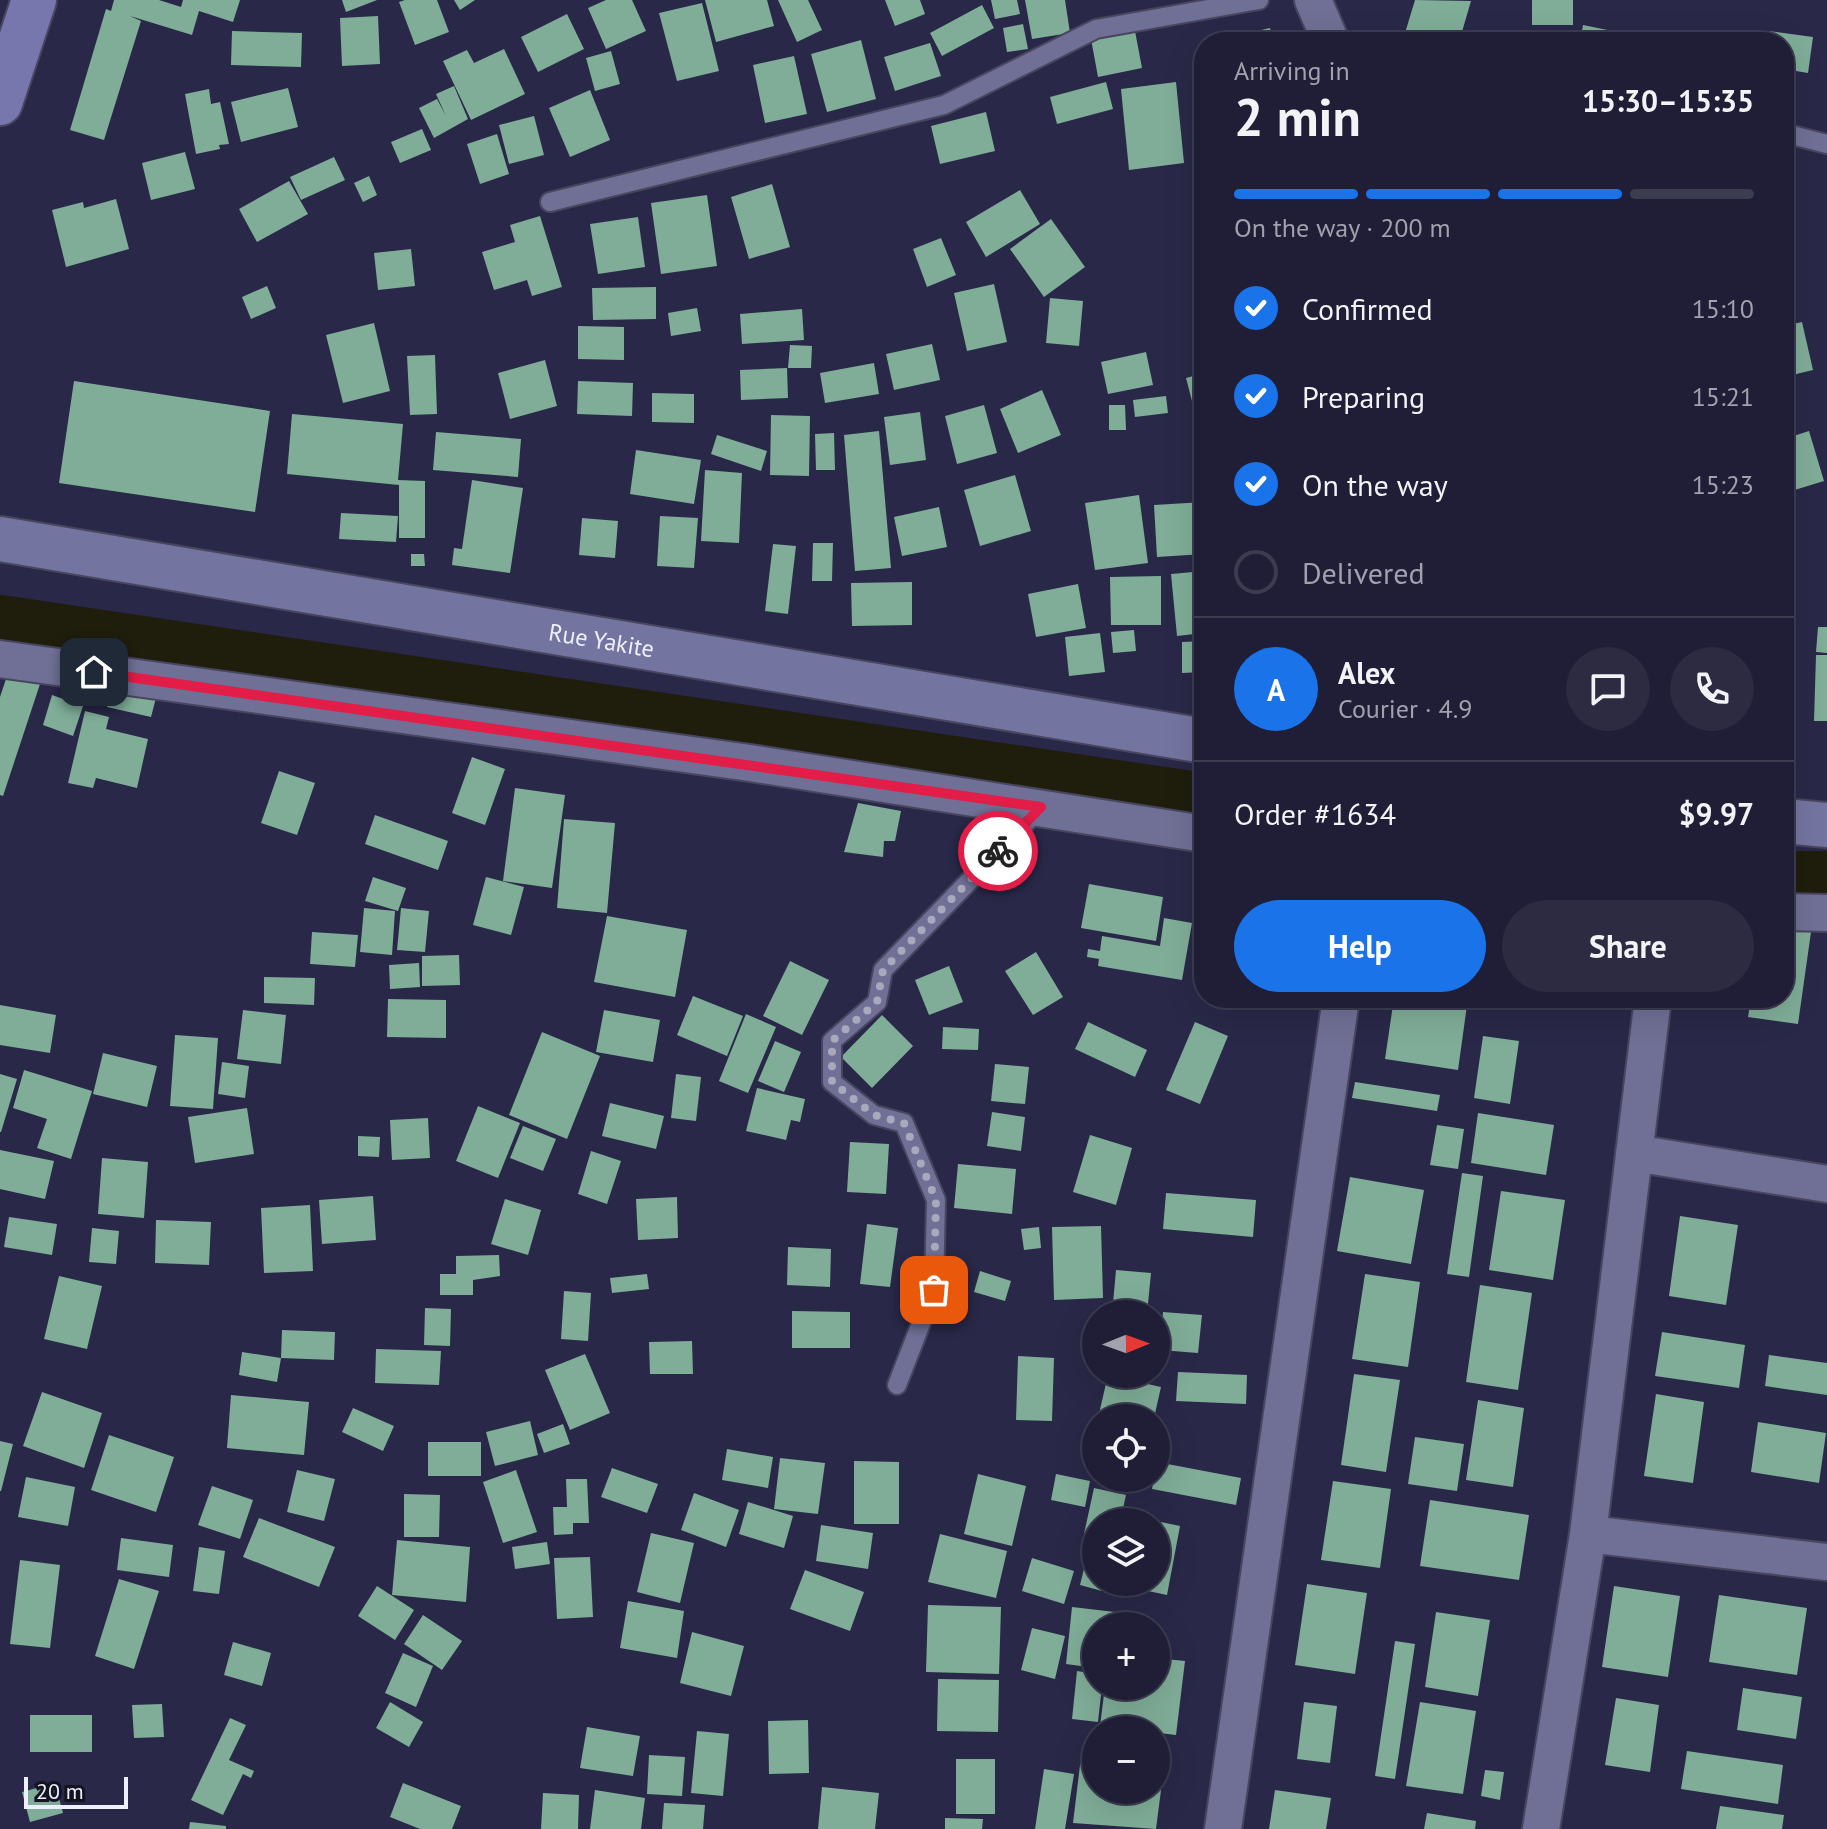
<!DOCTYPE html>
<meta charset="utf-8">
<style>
:root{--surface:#1f1e36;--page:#2c2b42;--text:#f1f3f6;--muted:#a1a2ad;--line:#3c3c51;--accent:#1a73e8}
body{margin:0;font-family:"PT Sans",sans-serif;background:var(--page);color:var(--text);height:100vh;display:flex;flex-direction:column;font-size:30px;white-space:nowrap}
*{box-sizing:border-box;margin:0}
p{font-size:26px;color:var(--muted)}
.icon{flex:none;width:44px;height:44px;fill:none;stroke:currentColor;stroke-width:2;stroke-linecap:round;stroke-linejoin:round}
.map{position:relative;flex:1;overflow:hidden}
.drawer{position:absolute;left:1194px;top:32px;width:600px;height:976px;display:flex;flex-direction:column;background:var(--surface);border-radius:32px;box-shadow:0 8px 32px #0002,0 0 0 2px var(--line)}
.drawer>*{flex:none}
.needle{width:52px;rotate:89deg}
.controls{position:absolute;left:1082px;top:1300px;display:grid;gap:16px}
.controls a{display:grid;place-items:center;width:88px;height:88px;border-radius:50%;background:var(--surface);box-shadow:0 8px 32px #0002,0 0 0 2px var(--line);font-size:40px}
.scale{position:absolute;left:24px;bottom:20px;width:104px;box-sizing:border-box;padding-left:8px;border:4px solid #eeeffc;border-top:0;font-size:22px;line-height:28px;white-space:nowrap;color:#eeeffc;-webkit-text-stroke:6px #131321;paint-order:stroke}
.pin{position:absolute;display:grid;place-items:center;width:68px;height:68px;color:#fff;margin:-34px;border-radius:16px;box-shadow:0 4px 12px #0006}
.courier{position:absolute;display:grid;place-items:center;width:80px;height:80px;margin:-40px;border:6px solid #e11d48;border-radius:50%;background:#fff;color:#222;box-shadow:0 2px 10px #0007}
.head em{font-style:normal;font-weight:800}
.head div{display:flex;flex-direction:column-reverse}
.head{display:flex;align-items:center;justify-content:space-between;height:136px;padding:0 40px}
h1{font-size:52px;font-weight:800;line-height:60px}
.bar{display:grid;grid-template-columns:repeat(4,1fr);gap:12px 8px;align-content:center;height:96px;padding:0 40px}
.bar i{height:10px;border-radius:6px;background:var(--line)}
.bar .current{background:var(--accent)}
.bar p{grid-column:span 4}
.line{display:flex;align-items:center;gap:20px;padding:0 40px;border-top:2px solid var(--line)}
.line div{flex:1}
.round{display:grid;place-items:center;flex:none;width:84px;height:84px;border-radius:42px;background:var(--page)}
ol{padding:0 40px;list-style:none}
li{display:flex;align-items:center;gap:24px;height:88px}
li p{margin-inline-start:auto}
li .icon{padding:8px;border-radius:50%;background:var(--accent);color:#fff;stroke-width:4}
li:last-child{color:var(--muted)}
li i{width:44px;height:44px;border:4px solid var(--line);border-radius:50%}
.primary-button{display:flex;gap:16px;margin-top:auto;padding:16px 40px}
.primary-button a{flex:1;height:92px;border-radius:48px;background:var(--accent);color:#fff;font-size:32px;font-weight:800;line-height:92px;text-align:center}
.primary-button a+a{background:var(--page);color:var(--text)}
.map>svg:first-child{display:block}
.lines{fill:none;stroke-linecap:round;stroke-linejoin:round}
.river{stroke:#1f1d0c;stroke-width:62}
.building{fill:#7fad98}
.service-casing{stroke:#48455f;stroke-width:22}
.minor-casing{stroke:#48455f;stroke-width:40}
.secondary-casing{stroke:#48455f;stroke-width:48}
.primary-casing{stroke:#48455f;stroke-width:48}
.service{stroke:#707096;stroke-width:18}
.minor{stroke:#707096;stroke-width:36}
.secondary{stroke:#7474a1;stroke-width:44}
.primary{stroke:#7877ad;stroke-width:44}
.done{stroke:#a9a9bd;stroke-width:8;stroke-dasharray:0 14.4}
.route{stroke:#e11d48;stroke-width:10}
.labels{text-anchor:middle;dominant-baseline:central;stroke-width:8;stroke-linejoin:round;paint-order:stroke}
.street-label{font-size:24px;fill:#eeeffc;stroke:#131321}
</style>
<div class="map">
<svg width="1827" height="1829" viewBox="0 0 1827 1829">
<rect width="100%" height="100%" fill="#292848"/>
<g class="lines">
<path class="river" d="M0,626l1204,178
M1784,882h43"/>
</g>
<path class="building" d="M114,0h45l22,7 2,-7h57l-7,22 -34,-11 -7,24 -62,-19 11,5 -37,119 -34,-10 36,-121 5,2z
M342,0h35l-31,12z
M405,0h32l12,32 -34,13 -16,-43z
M454,0h21l-15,10z
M606,0h26l14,31 -40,18 -18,-41z
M705,0h62l7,26 -58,16z
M778,0h30l14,30 -25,12z
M885,0h35l5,14 -30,12z
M991,0h26l3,14 -25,5z
M1025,0h40l5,33 -38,6z
M1415,0l56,1 -12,41h-23l-31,-9z
M1532,0h41v25h-41z
M702,3l17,68 -42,10 -18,-68z
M982,5l12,23 -52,28 -12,-23z
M567,14l17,35 -46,23 -17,-35z
M378,16l2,48 -38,2 -2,-48z
M1023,24l5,25 -21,3 -4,-24z
M1583,25l54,11 -1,6h-56z
M1270,28l3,14h-47l-1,-4z
M232,31l70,2 -1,34 -70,-2z
M1135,31l7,37 -44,9 -7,-38z
M1769,31l44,6 -5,36 -24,-4v-27h-16z
M861,40l15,59 -49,13 -16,-58z
M930,43l11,33 -46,15 -11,-34z
M504,49l21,45 -54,26 -28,-59 24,-11 7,13z
M611,51l9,33 -25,7 -9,-33z
M794,56l13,58 -42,9 -12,-58z
M1106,82l7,27 -56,15 -7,-27z
M1176,82l8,81 -55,7 -8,-81z
M454,86l14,33 -34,19 -15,-30 18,-9 9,17 -10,-22z
M288,88l10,39 -57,15 -10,-40z
M209,89l2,15 9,-2 9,42 -10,1 1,4 -24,5 -11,-60z
M590,90l20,50 -40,17 -21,-49z
M986,112l9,39 -55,13 -9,-38z
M534,116l10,39 -35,9 -10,-39z
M422,129l9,21 -31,13 -9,-21z
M497,134l12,40 -29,10 -13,-40z
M185,152l10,37 -44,11 -9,-37z
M334,157l11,23 -44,20 -11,-23z
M369,176l8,19 -14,7 -9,-19z
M289,181l19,33 -51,28 -18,-33z
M772,184l18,63 -41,12 -18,-62z
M1020,190l20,34 -54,33 -20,-35z
M707,195l10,71 -56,8 -10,-71z
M116,199l13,50 -63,18 -14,-57 31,-8 1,6z
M540,216l22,71 -30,9 -5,-16 -33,10 -12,-38 33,-10 -5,-17z
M638,217l7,50 -47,7 -8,-50z
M1051,219l34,48 -41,30 -34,-48z
M941,238l15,37 -29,12 -14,-38z
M411,249l4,37 -37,4 -4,-37z
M994,284l13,58 -40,9 -13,-58z
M267,286l9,22 -25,11 -9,-22z
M656,287v32l-63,1 -1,-32z
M1050,298l33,3 -4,45 -33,-3z
M697,308l4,23 -30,5 -3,-23z
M802,309l2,31 -62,4 -2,-30z
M1802,322l11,48 -29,7v-51z
M374,323l16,68 -47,12 -17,-68z
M578,326l46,1v33l-46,-1z
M932,344l8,36 -46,10 -8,-36z
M790,345l22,1 -1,22h-23z
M1146,352l7,33 -45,9 -7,-32z
M435,355l2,59 -27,1 -3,-59z
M545,360l12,46 -47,13 -12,-46z
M874,363l5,31 -54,9 -5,-30z
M787,368l1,30 -47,2 -1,-30z
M1204,373v53l-5,2 -13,-50z
M74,381l196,30 -15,101 -196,-29z
M578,381l55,2 -1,33 -55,-2z
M1042,390l19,45 -43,18 -18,-44z
M652,393l42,1v29l-42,-1z
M1166,396l2,17 -33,4 -2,-17z
M984,405l13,48 -40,11 -12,-48z
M1109,405h16l1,25h-17z
M920,412l6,48 -36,5 -6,-48z
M292,414l111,10 -5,56 27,1v57h-26v-53l-112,-11z
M771,415l39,1 -1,60 -39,-1z
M879,431l12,137 -36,3 -11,-136z
M1809,431l15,50 -36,11 -4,-14v-39z
M436,432l85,7 -3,38 -85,-7z
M834,433l1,37h-19l-1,-36z
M717,435l50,16 -6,20 -50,-17z
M636,450l65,10 -7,44 -64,-10z
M705,470l37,3 -3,70 -38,-2z
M1015,475l16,56 -51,15 -16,-56z
M472,480l51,8 -13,85 -58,-8 2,-17 8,1z
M1139,495l9,68 -53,7 -10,-67z
M1204,502v52l-47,3 -3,-52z
M939,507l8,40 -45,9 -8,-39z
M341,513l57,3 -2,26 -57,-3z
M660,516l38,2 -4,50 -37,-2z
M582,518l36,3 -3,37 -36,-3z
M813,543h20l-1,38h-20z
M773,544l23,2 -8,68 -23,-3z
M411,554h13l1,12h-14z
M1204,571v62l-27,3 -6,-62z
M1161,576v49h-50l-1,-48z
M912,582v43l-60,1 -1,-43z
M1078,584l8,44 -50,9 -8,-43z
M1818,627h9v26l-11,-1z
M1134,630l2,21 -23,2 -2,-21z
M1100,633l5,39 -36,4 -4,-39z
M1204,641v31l-22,1v-31z
M1816,655h11v66h-13z
M9,670l32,11 -38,115 -3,-1v-98z
M112,683l45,11 -6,23 -44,-10z
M52,695l31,11 -10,30 -30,-11z
M85,711l24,6 -3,12 42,10 -11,49 -41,-10 -3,10 -25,-5z
M472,757l33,12 -20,56 -33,-12z
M279,771l36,12 -18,52 -36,-12z
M515,788l50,7 -13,93 -49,-7z
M858,803l43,8 -6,30h-11l-1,16 -39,-5z
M375,815l73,26 -10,29 -73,-26z
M564,819l51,4 -8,90 -50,-5z
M373,877l33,11 -8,23 -33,-10z
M486,877l38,10 -13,48 -38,-10z
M1089,884l74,13 -7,44 -75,-13z
M364,908l31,3 -3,44 -32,-3z
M401,908l28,3 -4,41 -28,-2z
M607,916l80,14 -12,67 -81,-15z
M1164,918l28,5 -10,57 -84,-14 1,-7 -12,-2 1,-8 12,2 2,-15 58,10z
M1784,921l28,4 -14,99 -50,-7 3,-19h33z
M312,932l46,3 -3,32 -45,-3z
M1036,952l27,45 -30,18 -28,-44z
M459,955l1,30 -38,1v-30z
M790,961l39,19 -27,55 -39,-19z
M419,963l1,24 -30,2 -1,-24z
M949,966l14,36 -34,13 -14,-35z
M264,977l51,1 -1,27 -50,-2z
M693,996l50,20 -16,40 -50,-21z
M1394,998h74l-10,72 -73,-11z
M388,999l58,1v38l-59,-1z
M0,1005l56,10 -6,38 -50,-8z
M243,1010l43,5 -5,49 -44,-5z
M604,1010l56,10 -7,42 -57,-10z
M746,1014l30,13 -28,66 -29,-12z
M882,1015l31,31 -41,42 -31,-31z
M1088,1022l59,28 -12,27 -60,-28z
M1195,1022l33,14 -28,68 -34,-14z
M943,1027l36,2 -1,21 -36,-1z
M542,1032l58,24 -33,83 -58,-24z
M175,1035l43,3 -5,71 -43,-3z
M1483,1036l36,5 -9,63 -36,-6z
M775,1041l26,11 -17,40 -26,-11z
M103,1053l54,13 -10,41 -54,-13z
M222,1062l27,4 -4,32 -27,-4z
M995,1064l34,3 -4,37 -34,-3z
M24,1070l68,21 -21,68 -34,-11 10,-29 -34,-11z
M0,1074l17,5 -16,53h-1z
M676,1074l25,3 -5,44 -25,-3z
M1355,1082l85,13 -3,16 -85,-13z
M757,1088l48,11 -5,23 -9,-2 -5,20 -40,-9z
M610,1103l54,13 -8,33 -54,-13z
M478,1106l42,17 -22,55 -42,-17z
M247,1108l7,46 -59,9 -7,-46z
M992,1112l33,5 -4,34 -34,-5z
M1478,1113l76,12 -8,50 -75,-12z
M428,1118l2,40 -38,2 -2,-40z
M1437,1125l27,4 -6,40 -28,-4z
M523,1126l33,13 -13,32 -33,-13z
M1090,1135l42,13 -16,57 -43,-13z
M358,1136l22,1 -1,20 -21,-1z
M850,1142l39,2 -3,50 -39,-2z
M0,1150l54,11 -9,38 -45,-10z
M591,1151l30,10 -14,43 -29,-10z
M102,1158l46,4 -4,56 -46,-4z
M958,1164l58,5 -4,45 -58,-6z
M1462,1173l21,3 -14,101 -22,-3z
M1350,1177l74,13 -13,74 -74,-13z
M1501,1191l64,9 -12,80 -64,-10z
M1166,1193l90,7 -3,37 -90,-8z
M373,1196l3,44 -54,4 -3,-44z
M677,1197l1,41 -40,2 -2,-41z
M505,1199l36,11 -13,45 -37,-11z
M310,1205l3,66 -49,2 -3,-65z
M1680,1216l58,9 -12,80 -57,-9z
M9,1217l48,7 -5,31 -48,-8z
M156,1220l55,2 -2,43 -54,-2z
M867,1224l31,4 -8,59 -30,-3z
M1101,1226l2,72 -49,2 -2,-73z
M1039,1227l2,21 -17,2 -3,-21z
M92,1228l27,3 -3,33 -27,-2z
M788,1247l43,2 -1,38 -43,-2z
M499,1255l1,21 -27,4v15h-33v-21h16v-18z
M1116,1270l35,3 -4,41h-35z
M980,1271l31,10 -6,20 -31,-9z
M647,1274l2,15 -37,4 -2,-15z
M1365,1274l55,8 -12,85 -56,-8z
M59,1276l43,10 -15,63 -43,-10z
M1480,1285l52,8 -14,97 -52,-8z
M564,1291l27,2 -3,48 -27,-2z
M425,1308l26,1 -1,37 -26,-1z
M792,1311l58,1v36h-58z
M1163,1312l39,3 -4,38 -38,-3z
M282,1330l53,2 -1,28 -53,-2 -4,24 -38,-7 3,-23 39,6z
M1662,1332l83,13 -6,43 -84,-12z
M692,1341l1,33h-43l-1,-32z
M376,1349l65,2 -2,34 -64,-2z
M585,1354l25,59 -40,17 -25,-60z
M1769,1355l58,8v32l-62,-9z
M1018,1356l36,2 -2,63 -36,-1z
M1178,1372l69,3 -1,29 -70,-3z
M1354,1374l46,6 -14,92 -45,-7z
M1108,1375l53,12 -7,31h-56z
M42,1392l60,21 -18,55 -61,-22z
M1656,1394l48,8 -11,81 -49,-7z
M231,1395l78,7 -5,53 -77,-7z
M1478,1400l46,8 -11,79 -47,-7z
M353,1408l41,18 -11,25 -41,-19z
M530,1421l8,34 -43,11 -9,-34z
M1758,1422l68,11 -7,50 -68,-11z
M563,1424l7,20 -26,9 -7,-19z
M109,1435l65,22 -18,55 -65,-22z
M1415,1437l49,7 -7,47 -49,-7z
M0,1441l13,3 -12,47h-1z
M428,1442h53v34h-53z
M727,1449l46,8 -5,31 -46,-8z
M780,1458l45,5 -7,51 -44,-5z
M854,1461l45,1v62h-45z
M1157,1462l84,16 -5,27 -84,-16z
M612,1468l46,16 -11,29 -46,-16z
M297,1470l38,9 -11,42 -37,-9z
M516,1470l21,62 -34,11 -20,-61z
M978,1474l48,12 -14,60 -48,-12z
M1056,1474l34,7 -5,26 -34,-7z
M26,1477l49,10 -7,39 -50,-9z
M566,1479h21l2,44h-16v11l-19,1 -1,-28h14z
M1333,1481l58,8 -11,79 -59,-8z
M212,1486l41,14 -13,39 -42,-14z
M1094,1488l32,7 -6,27h-24v14l-12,-2z
M694,1493l45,17 -13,37 -45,-17z
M404,1494l36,1 -1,42h-35z
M1430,1500l99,15 -10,65 -99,-14z
M748,1502l45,14 -9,32 -45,-14z
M1126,1515l26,6v1h-27z
M259,1518l76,29 -16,40 -76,-30z
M1156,1521l24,5 -13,69 -57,-12 46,-1z
M821,1525l52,8 -5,36 -52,-8z
M651,1533l43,10 -14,60 -43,-11z
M940,1534l67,17 -11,47 -68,-16z
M121,1538l52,7 -4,32 -52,-7z
M397,1540l73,7 -4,55 -74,-7z
M547,1542l3,22 -35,5 -3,-22z
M1090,1544l6,2v36h8l-2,9 -22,-6z
M199,1547l26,4 -6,43 -26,-3z
M590,1557l3,60 -36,2 -3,-61z
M1032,1558l42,13 -10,33 -42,-13z
M20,1560l40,5 -10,83 -40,-4z
M805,1570l59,22 -14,39 -60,-22z
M119,1579l40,12 -25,78 -39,-13z
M1307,1584l60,9 -12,81 -60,-9z
M377,1586l37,24 -19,30 -37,-24z
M1614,1586l66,10 -12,81 -66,-10z
M1719,1595l88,13 -10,67 -88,-13z
M628,1601l56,10 -7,47 -57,-10z
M928,1605l73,2 -2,67 -73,-2z
M1072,1607l43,5 -2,14h-17v42l-30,-4z
M1436,1612l54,8 -12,76 -53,-9z
M423,1615l39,26 -20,29 -38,-26z
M1032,1628l33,8 -10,43 -34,-9z
M692,1632l52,14 -13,50 -51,-13z
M1395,1641l20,3 -20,135 -20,-3z
M233,1642l38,11 -9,33 -38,-11z
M403,1653l30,13 -17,41 -31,-14z
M1156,1658l29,3 -9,74 -76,-9 5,-40h51z
M1077,1671l19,3v12h6l-4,36 -26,-3z
M938,1679l61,1 -1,52 -61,-1z
M1743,1688l59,9 -6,42 -59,-9z
M1616,1698l43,7 -9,67 -45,-7z
M390,1702l33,20 -14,25 -33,-19z
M1304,1702l33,4 -7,57 -33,-4z
M1420,1702l56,9 -13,83 -57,-8z
M162,1704l2,33 -30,1 -2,-33z
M30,1715h62v37h-62z
M230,1718l16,7 -17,35 25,11 -3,7 -8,-4 -20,41 -32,-15z
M808,1720l1,53 -40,1 -1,-53z
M587,1727l53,9 -7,40 -53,-8z
M697,1731l32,3 -6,62 -32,-3z
M1687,1751l96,14 -5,39 -97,-15z
M649,1755l36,2 -3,39 -35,-2z
M1081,1757l15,2v31h60v-24l8,1 -8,62 -83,-6z
M956,1759h39v55h-39z
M1044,1769l30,5 -9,55h-30z
M1485,1770l19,2 -4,28 -19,-4z
M55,1783l8,30 -33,9 -8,-30z
M403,1783l58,23 -9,23h-32l-30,-12z
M822,1787l57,6 -4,36h-57z
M595,1790l50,8 -4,31h-51z
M1275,1790l56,8 -5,31h-57z
M543,1793l36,2 -1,34h-37z
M664,1803l41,2 -2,24h-41z
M1720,1806l64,9 -2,14h-66z
M1427,1813l49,8 -1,8h-51z
M945,1818l38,1 -1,10h-37z
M190,1822l36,4v3h-37z"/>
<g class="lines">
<g class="service-casing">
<path id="service" d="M1784,133l43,11
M550,202l394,-97 152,-76 163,-29
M897,1385l37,-95 2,-90 -32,-77 -30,-8 -42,-33v-41l45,-39 6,-32 156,-161"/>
</g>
<g class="minor-casing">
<path id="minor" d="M1313,0l18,42
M0,659l750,104 454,71
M1784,912l43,1
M1634,1153l193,31
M1588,1534l239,28
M1223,1829l118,-831
M1541,1829l47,-295 65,-536"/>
</g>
<g class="secondary-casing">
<g id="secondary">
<path id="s1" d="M0,539l1204,202"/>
<path d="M1784,821l43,4"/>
</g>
</g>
<g class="primary-casing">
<path id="primary" d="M0,103l34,-103"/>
</g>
<use href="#service" class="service"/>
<use href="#minor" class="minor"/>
<use href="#secondary" class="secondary"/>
<use href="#primary" class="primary"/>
</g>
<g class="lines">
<path class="done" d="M934,1290l2,-90 -32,-77 -30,-8 -42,-33v-41l45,-39 6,-32 115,-119"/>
<path class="route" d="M94,672l947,135 -43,44"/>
</g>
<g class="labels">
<g class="street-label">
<text stroke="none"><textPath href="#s1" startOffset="610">Rue Yakite</textPath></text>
</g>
</g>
</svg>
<div class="controls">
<a><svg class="needle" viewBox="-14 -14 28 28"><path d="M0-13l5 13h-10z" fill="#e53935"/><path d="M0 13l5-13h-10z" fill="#a1a2ad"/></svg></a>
<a><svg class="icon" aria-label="locate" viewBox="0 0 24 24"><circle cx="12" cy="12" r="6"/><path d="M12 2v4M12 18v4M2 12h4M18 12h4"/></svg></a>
<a><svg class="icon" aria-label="layers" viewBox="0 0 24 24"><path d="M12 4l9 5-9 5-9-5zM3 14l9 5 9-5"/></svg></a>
<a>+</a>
<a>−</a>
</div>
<div class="scale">20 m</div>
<div class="pin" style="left:934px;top:1290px;background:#ea580c"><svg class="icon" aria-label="bag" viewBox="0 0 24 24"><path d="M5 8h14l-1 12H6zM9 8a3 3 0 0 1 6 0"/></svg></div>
<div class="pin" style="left:94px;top:672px;background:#1f2937"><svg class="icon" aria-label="home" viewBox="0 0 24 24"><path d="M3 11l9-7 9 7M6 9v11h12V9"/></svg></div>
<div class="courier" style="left:998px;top:851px"><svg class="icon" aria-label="bike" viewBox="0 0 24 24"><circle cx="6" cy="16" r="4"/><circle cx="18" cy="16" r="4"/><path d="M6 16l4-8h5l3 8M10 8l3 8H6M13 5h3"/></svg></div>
<section class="drawer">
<div class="head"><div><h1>2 min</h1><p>Arriving in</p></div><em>15:30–15:35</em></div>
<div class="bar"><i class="current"></i><i class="current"></i><i class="current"></i><i></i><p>On the way · 200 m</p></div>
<ol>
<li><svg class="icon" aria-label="check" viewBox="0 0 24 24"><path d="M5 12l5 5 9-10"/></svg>Confirmed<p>15:10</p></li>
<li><svg class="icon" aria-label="check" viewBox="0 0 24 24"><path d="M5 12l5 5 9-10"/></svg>Preparing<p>15:21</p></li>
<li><svg class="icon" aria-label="check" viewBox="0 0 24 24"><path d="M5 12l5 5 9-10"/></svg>On the way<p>15:23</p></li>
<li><i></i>Delivered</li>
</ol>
<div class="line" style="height:144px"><b class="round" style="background:var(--accent);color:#fff">A</b><div><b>Alex</b><p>Courier · 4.9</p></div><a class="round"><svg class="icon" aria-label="chat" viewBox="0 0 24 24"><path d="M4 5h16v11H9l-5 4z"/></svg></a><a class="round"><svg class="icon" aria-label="phone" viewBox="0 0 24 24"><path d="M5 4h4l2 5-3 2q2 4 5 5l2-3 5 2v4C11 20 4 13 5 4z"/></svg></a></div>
<div class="line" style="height:104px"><div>Order #1634</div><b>$9.97</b></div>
<div class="primary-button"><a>Help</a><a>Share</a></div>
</section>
</div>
